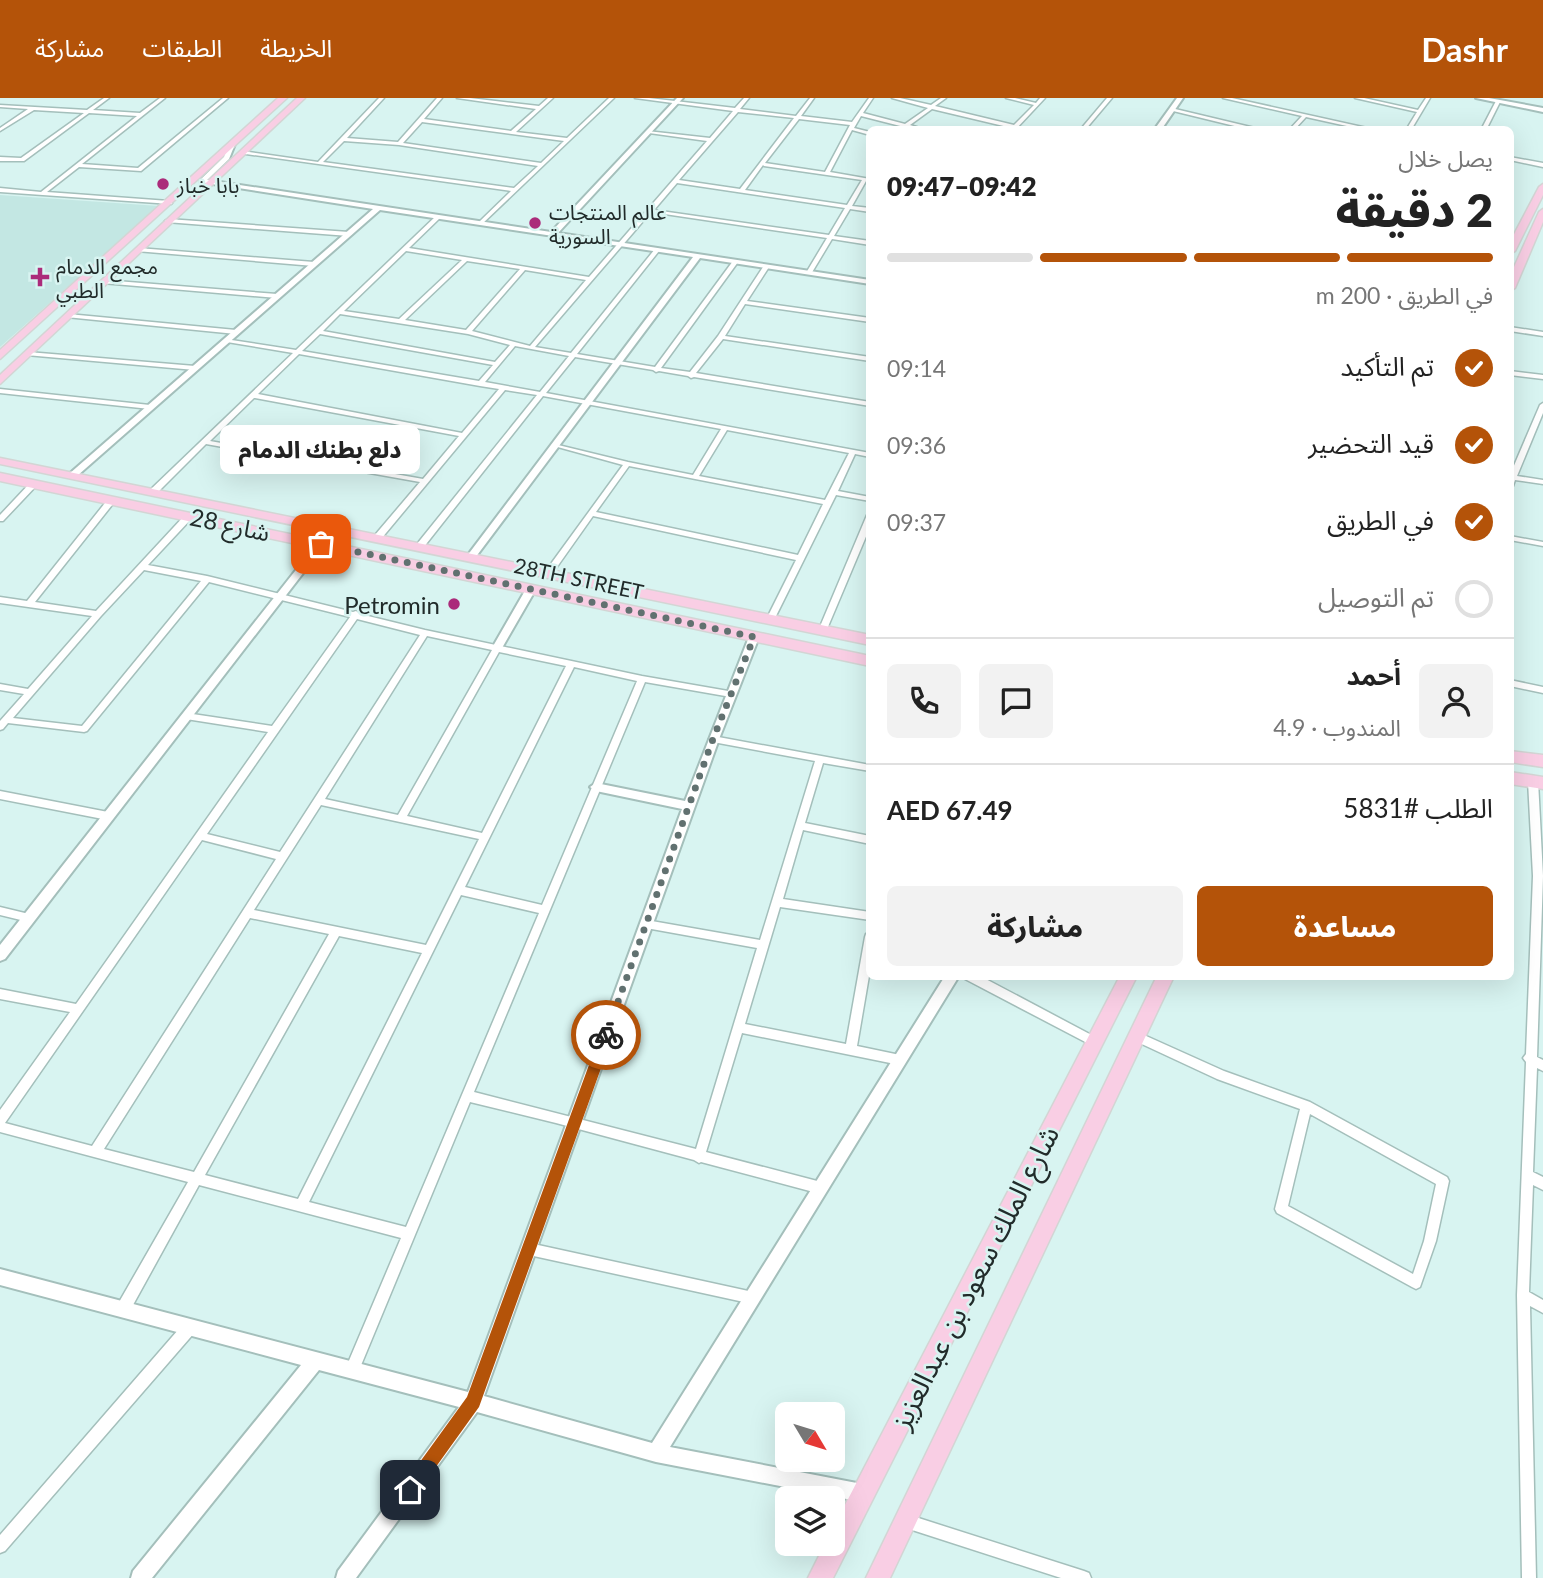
<!DOCTYPE html>
<html lang="ar">
<meta charset="utf-8">
<style>
:root{--surface:#fff;--page:#f2f2f2;--text:#222;--muted:#767676;--line:#e0e0e0;--accent:#b45309}
body{margin:0;font-family:Lato,"Noto Sans Arabic",sans-serif;background:var(--page);color:var(--text);direction:rtl;height:100vh;display:flex;flex-direction:column;font-size:26px;white-space:nowrap}
*{box-sizing:border-box;margin:0}
p{font-size:23px;color:var(--muted)}
.icon{flex:none;width:38px;height:38px;fill:none;stroke:currentColor;stroke-width:2;stroke-linecap:round;stroke-linejoin:round}
.map{position:relative;flex:1;overflow:hidden;direction:ltr}
.side{position:absolute;left:866px;top:28px;width:648px;height:854px;display:flex;flex-direction:column;background:var(--surface);border-radius:10px;box-shadow:0 7px 28px #0002;direction:rtl}
.side>*{flex:none}
.needle{width:46px;rotate:128deg}
.buttons{position:absolute;left:775px;top:1304px;display:grid;gap:14px}
.buttons a{display:grid;place-items:center;width:70px;height:70px;border-radius:10px;background:var(--surface);box-shadow:0 7px 28px #0002;font-size:35px}
.pin{position:absolute;display:grid;place-items:center;width:60px;height:60px;color:#fff;margin:-30px;border-radius:14px;box-shadow:0 4px 10px #0006}
.courier{position:absolute;display:grid;place-items:center;width:70px;height:70px;margin:-35px;border:5px solid #b45309;border-radius:50%;background:#fff;color:#222;box-shadow:0 2px 9px #0007}
.bubble{position:absolute;height:49px;border-radius:10px;background:var(--surface);box-shadow:0 7px 28px #0002;font-size:23px;font-weight:800;line-height:49px;text-align:center;direction:rtl}
.overview em{font-style:normal;font-weight:800}
.overview div{display:flex;flex-direction:column-reverse}
.overview{display:flex;align-items:center;justify-content:space-between;height:119px;padding:0 21px}
h1{font-size:46px;font-weight:800;line-height:52px}
.bar{display:grid;grid-template-columns:repeat(4,1fr);gap:10px 7px;align-content:center;height:84px;padding:0 21px}
.bar i{height:9px;border-radius:5px;background:var(--line)}
.bar .active{background:var(--accent)}
.bar p{grid-column:span 4}
.line{display:flex;align-items:center;gap:18px;padding:0 21px;border-top:2px solid var(--line)}
.line div{flex:1}
.round{display:grid;place-items:center;flex:none;width:74px;height:74px;border-radius:10px;background:var(--page)}
ol{padding:0 21px;list-style:none}
li{display:flex;align-items:center;gap:21px;height:77px}
li p{margin-inline-start:auto}
li .icon{padding:7px;border-radius:50%;background:var(--accent);color:#fff;stroke-width:4}
li:last-child{color:var(--muted)}
li i{width:38px;height:38px;border:4px solid var(--line);border-radius:50%}
.cta{display:flex;gap:14px;margin-top:auto;padding:14px 21px}
.cta a{flex:1;height:80px;border-radius:10px;background:var(--accent);color:#fff;font-size:28px;font-weight:800;line-height:80px;text-align:center}
.cta a+a{background:var(--page);color:var(--text)}
header{display:flex;align-items:center;gap:42px;box-sizing:border-box;height:98px;padding:0 35px;background:var(--accent);color:#fff}
header strong{font-size:33px}
nav{display:flex;gap:38px;margin-inline-start:auto;font-size:24px}
.map>svg:first-child{display:block}
.built{fill:#c3e7e3}
.lines{fill:none;stroke-linecap:round;stroke-linejoin:round}
.minor-casing{stroke:#a4bfbb;stroke-width:3}
.tertiary-casing{stroke:#a4bfbb;stroke-width:4}
.primary-casing{stroke:#d3d5d4;stroke-width:3}
.minor{fill:#fff;fill-rule:evenodd}
.tertiary{fill:#fff;fill-rule:evenodd}
.primary{fill:#f9cee4;fill-rule:evenodd}
.route{fill:#b45309}
.done{stroke:#617170;stroke-width:7;stroke-dasharray:0 12.6}
.poi-dot{fill:#ab2b7a;stroke:#d8f4f1;stroke-width:2.5}
.labels{text-anchor:middle;dominant-baseline:central;stroke-width:5;stroke-linejoin:round;paint-order:stroke}
.far-poi-label{font-size:21px;fill:#212b2a;stroke:#d8f4f1;text-anchor:start}
.far-street-label{font-size:21px;fill:#212b2a;stroke:#d8f4f1}
.street-label{font-size:24px;fill:#212b2a;stroke:#d8f4f1}
.poi-label{font-size:24px;fill:#212b2a;stroke:#d8f4f1;text-anchor:end}
.near-street-label{font-size:28px;fill:#212b2a;stroke:#d8f4f1}
</style>
<header>
<strong>Dashr</strong>
<nav><a>الخريطة</a><a>الطبقات</a><a>مشاركة</a></nav>
</header>
<div class="map">
<svg width="1543" height="1480" viewBox="0 0 1543 1480">
<rect width="100%" height="100%" fill="#d8f4f1"/>
<path class="built" d="M0,97l159,11 -159,141z"/>
<g class="lines">
<g class="minor-casing">
<path id="minor" d="M104,0h5l-16,12 47,3 20,-15h5l-83,66 56,4 85,-70h5l-87,73 -62,-4 -32,25 122,9 3,2 -1,1 -171,-12v-4l41,4 96,-76 -48,-3 -65,48h-24v-4l21,1 63,-45 -50,-3 -34,21v-3l28,-19 -28,-2v-2l87,5z
M379,0h5l-37,40 51,4 39,-44h5l-18,21 87,12 25,-22 -79,-11h13l69,8 9,-8h5l-37,34 51,6 42,-40h5l-133,127 -3,-2 1,-1 32,-31 -272,-38 3,-2 76,11zM422,24l142,19 -23,22 -138,-20zM344,43l55,4 139,21 -24,22 -191,-26z
M635,0h14l86,10 9,-10h5l-9,11 56,7 14,-18h4l-13,18 51,6 17,-24h4l-10,15 42,11 23,-16 -36,-10h8l31,7 10,-7h5l-11,8 79,19 20,-20 -28,-7h9l21,5 4,-5h5l-30,32h-5l2,-2 -80,-19 -22,16 16,5h-10l-55,-14 -7,12 16,4v3l-18,-5 -22,42 40,7v2h-4l-14,25 18,2v4l-20,-3 -16,27 36,5v4l-38,-6 -21,35 -5,-1 21,-35 -176,-26 -116,135 36,6 84,-104 2,-1 3,2 -1,1 -82,103 78,13 78,-106 2,-1 3,2 -77,106 29,4 28,-36 45,-69 3,-2 3,2 -22,34 123,17v4l-125,-18 -20,32 145,21v4l-147,-22 -27,34 174,29v4l-176,-29 -3,1 -3,-2 -29,-5 -3,1 -3,-2 -78,-13 -29,36 324,60v4l-15,-3 -17,37 32,6v4l-34,-6 -62,125 -3,1 -4,-3 29,-58 -203,-44 -41,58h-6l-1,-2 78,-107 -69,-19v-2l74,18 65,13 28,-46 -178,-33 -120,152h-6v-4l120,-149 -32,-5 -124,149h-6v-4l45,-53 -214,-38 -50,50h-6v-4l143,-137 -66,-11 -2,-1v-2l71,11 140,-134 5,1 -32,31 180,29 118,-136 -58,-8 -2,-2 63,7 23,-27zM738,14l56,6 -54,71 -61,-9zM799,21l51,6 -25,47 -60,-9zM763,67l1,1 98,14 -15,25 -102,-15zM677,85l168,25 -16,27 -175,-25zM406,153l56,9 -63,59 -55,-8zM467,163l53,8 -54,61 -61,-10zM525,172l61,10 -56,66 -58,-15zM340,216l128,20 42,11 -15,17 -172,-31zM320,236l173,31 -14,16 -177,-30zM515,248l54,10 -29,36 -55,-10zM299,256l181,32 19,3 -37,44 -204,-39zM254,300h1l204,38 -36,43 -213,-38zM727,332l122,23 -24,47 -126,-24zM629,368l194,38 -25,51 -202,-43z
M1107,0h5l-27,32h-5z
M1223,0h9l144,32h-11l-59,-13 -12,13h-5l13,-14z
M1355,0h9l54,12 8,-12h4l-19,32h-5l11,-18z
M1496,3l4,1 -14,28h-5z
M1171,10l88,21 2,1h-10l-82,-20z
M1510,59l33,6v4l-33,-7z
M168,121l181,13 3,2 -3,2 -183,-14 -1,-1z
M138,150l176,14 3,2 -3,2 -178,-15 -1,-1z
M104,182l173,14 3,2 -3,2 -175,-15 -1,-1z
M68,216l168,16 3,2 -3,2 -170,-17 -1,-1z
M1510,229l33,5v4l-33,-5z
M28,254l167,14 3,2 -3,2 -169,-15v-2z
M1510,273l33,4v4l-33,-4z
M0,291l150,16 3,2 -3,2 -150,-16z
M1543,305v10l-26,63 26,4v4l-28,-4 -2,6h-3v-11l30,-70z
M31,384h3l4,2 -35,37h-3v-6z
M109,400h3l4,2 -81,102 61,9 90,-97h3l4,2 -1,2 -44,47 59,11 146,36 3,-1 4,3 65,16 217,46 92,16 1,2 -4,3 -86,-15 -171,410 222,57 61,-201 -111,-20 -4,-1 -1,-3 1,-3 4,-1 114,20 55,-179 -102,-19 -4,-3 4,-3 157,29v6l-47,-8 -18,60 65,13v8l-67,-14 -20,69 87,13v8l-90,-13 -35,117 101,20 19,-107 1,-3 4,-1v37l-13,76 43,9 4,1 2,4 -2,4 -4,1 -158,-32 -36,119 115,30 4,2 2,4 -2,4 -4,2 -120,-32 -2,1 -5,-3 -138,-37 -86,-21 -113,273 -5,2 -5,-2 -2,-5 56,-132 -202,-53 -71,129 -5,1 -5,-1 -1,-5 1,-5 70,-122 -188,-50v-22l70,-98 -70,-13v-10l76,15 192,-272 -82,-13 -3,-1 -1,-2 1,-2 3,-1 86,13 78,-109 -141,-35 -122,149 -3,1 -76,-9 -5,6 -3,1v-9l24,-27 -24,-4v-6l28,5 64,-73 -92,-13v-6l27,4zM144,472l57,11 -119,145 -69,-8 88,-102zM357,521l63,16 -140,217 -73,-18zM427,538l65,14 -94,165 -73,-16zM499,554l67,14 -84,167 -75,-17zM574,569l63,14 -95,224 -77,-18zM321,707l158,34 -53,106 -172,-35zM202,742l74,19 -184,287 -87,-23zM461,797l78,18 -133,314 -97,-25zM250,820l79,16 -135,238 -90,-23zM339,838l83,17 -124,246 -93,-24z
M867,417h3v12l-43,102 -1,2h-6l-1,-2z
M1510,438l33,6v4l-33,-6z
M1510,582l33,7v6l-33,-7z
M1533,680l5,3 5,95 -6,181 6,3v11l-6,-3 -4,104 10,5v13l-10,-5 -4,107 14,8v13l-13,-7 6,272h-14l-5,-283 9,-233 -3,-4 3,-4 7,-178 -5,-95z
M0,693l108,21 3,1 2,3 -2,3 -3,1 -108,-21z
M0,809l29,7 4,1 1,3 -1,3 -4,1 -29,-7z
M964,878h16l119,63 1,3 -1,3 -4,2 -4,-2 -126,-66z
M1135,933l89,40 86,31 137,75 2,4 -13,60 -16,46 -4,2 -4,-2 -135,-74 -2,-4 25,-100 -83,-30 -86,-40 -1,-3 1,-3zM1310,1016l126,70 -12,57 -11,33 -125,-68z
M529,1145l224,49 4,2 2,4 -2,4 -4,2 -224,-49 -4,-2 -2,-4 2,-4z
M190,1223l5,1 1,5 -1,5 -190,219 -5,2v-18l185,-213z
M906,1416l178,57 5,2 2,5h-30l-155,-50 -5,-2 -2,-5 2,-5z"/>
</g>
<g class="tertiary-casing">
<path id="tertiary" d="M677,0h6l-125,135 312,47v4l-170,-26 -225,300 -3,1 -5,-3 226,-299 -313,-47 -303,266 -3,1 -5,-3 304,-265 -173,-27v-2l24,-23 6,-14 5,1 -6,15 -22,21 344,52z
M1177,0h6l-22,32h-7z
M1476,0h13l54,10v4z
M321,443l5,3 -2,2 -319,413 -5,2v-16l318,-403z
M531,488l5,3 -34,59 -1,3h-8l-1,-3 34,-59z
M754,535l5,4 -40,102 -235,657 168,47 293,-467h14l-289,471 192,37 6,3 3,6 -3,6 -6,3 -206,-40 -179,-50 -121,166h-20l2,-7 121,-164 -140,-37 -167,208h-21l2,-7 168,-206 -301,-80v-16l468,123 214,-583 -86,-18 -6,-4 6,-4 89,18 64,-164z"/>
</g>
<g class="primary-casing">
<path id="primary" d="M278,0h9l-287,261v-9z
M297,0h8l-305,286v-9z
M1543,86v11l-28,56 -5,3v-12l29,-55z
M1543,111v13l-28,66 -5,3v-15l29,-64z
M0,360l870,177v10l-870,-181z
M0,375l870,183v10l-870,-185z
M1510,653l33,4v12l-33,-5z
M1510,674l33,5v12l-33,-5z
M1120,878h17l-304,602h-25l17,-34h8v-16z
M1157,878h17l-284,602h-24z"/>
</g>
<use href="#minor" class="minor"/>
<use href="#tertiary" class="tertiary"/>
<use href="#primary" class="primary"/>
</g>
<path class="route" d="M606,931l7,6 -134,372 -64,89 -5,2 -6,-2 -3,-6 3,-6 63,-87 133,-362z"/>
<g class="lines">
<path class="done" d="M321,446l433,93 -41,102 -107,296"/>
</g>
<g class="poi-dot">
<circle cx="163" cy="86" r="7"/>
<circle cx="535" cy="125" r="7"/>
<path d="M36.5 168.5h7v7h7v7h-7v7h-7v-7h-7v-7h7z"/>
<circle cx="454" cy="506" r="7"/>
</g>
<g class="labels">
<g class="far-poi-label">
<text x="177" y="86">بابا خباز</text>
<text x="549" y="113">عالم المنتجات<tspan x="549" dy="24">السورية</tspan></text>
<text x="56" y="167">مجمع الدمام<tspan x="56" dy="24">الطبي</tspan></text>
</g>
<g class="far-street-label">
<text transform="translate(579 480) rotate(12)">28TH STREET</text>
</g>
<g class="street-label">
<text transform="translate(230 426) rotate(12)">شارع 28</text>
</g>
<g class="poi-label">
<text x="440" y="506">Petromin</text>
</g>
<g class="near-street-label">
<text transform="translate(974 1179) rotate(-63)">شارع الملك سعود بن عبدالعزيز</text>
</g>
</g>
</svg>
<div class="buttons">
<a><svg class="needle" viewBox="-14 -14 28 28"><path d="M0-13l5 13h-10z" fill="#e53935"/><path d="M0 13l5-13h-10z" fill="#767676"/></svg></a>
<a><svg class="icon" aria-label="layers" viewBox="0 0 24 24"><path d="M12 4l9 5-9 5-9-5zM3 14l9 5 9-5"/></svg></a>
</div>
<div class="pin" style="left:321px;top:446px;background:#ea580c"><svg class="icon" aria-label="bag" viewBox="0 0 24 24"><path d="M5 8h14l-1 12H6zM9 8a3 3 0 0 1 6 0"/></svg></div>
<div class="pin" style="left:410px;top:1392px;background:#1f2937"><svg class="icon" aria-label="home" viewBox="0 0 24 24"><path d="M3 11l9-7 9 7M6 9v11h12V9"/></svg></div>
<div class="courier" style="left:606px;top:937px"><svg class="icon" aria-label="bike" viewBox="0 0 24 24"><circle cx="6" cy="16" r="4"/><circle cx="18" cy="16" r="4"/><path d="M6 16l4-8h5l3 8M10 8l3 8H6M13 5h3"/></svg></div>
<div class="bubble" style="left:220px;top:327px;width:200px">دلع بطنك الدمام</div>
<section class="side">
<div class="overview"><div><h1>2 دقيقة</h1><p>يصل خلال</p></div><em>09:42–09:47</em></div>
<div class="bar"><i class="active"></i><i class="active"></i><i class="active"></i><i></i><p>في الطريق · 200 m</p></div>
<ol>
<li><svg class="icon" aria-label="check" viewBox="0 0 24 24"><path d="M5 12l5 5 9-10"/></svg>تم التأكيد<p>09:14</p></li>
<li><svg class="icon" aria-label="check" viewBox="0 0 24 24"><path d="M5 12l5 5 9-10"/></svg>قيد التحضير<p>09:36</p></li>
<li><svg class="icon" aria-label="check" viewBox="0 0 24 24"><path d="M5 12l5 5 9-10"/></svg>في الطريق<p>09:37</p></li>
<li><i></i>تم التوصيل</li>
</ol>
<div class="line" style="height:126px"><a class="round"><svg class="icon" aria-label="person" viewBox="0 0 24 24"><circle cx="12" cy="8" r="4"/><path d="M4 21q1-7 8-7t8 7"/></svg></a><div><b>أحمد</b><p>المندوب · 4.9</p></div><a class="round"><svg class="icon" aria-label="chat" viewBox="0 0 24 24"><path d="M4 5h16v11H9l-5 4z"/></svg></a><a class="round"><svg class="icon" aria-label="phone" viewBox="0 0 24 24"><path d="M5 4h4l2 5-3 2q2 4 5 5l2-3 5 2v4C11 20 4 13 5 4z"/></svg></a></div>
<div class="line" style="height:91px"><div>الطلب #5831</div><b>AED 67.49</b></div>
<div class="cta"><a>مساعدة</a><a>مشاركة</a></div>
</section>
</div>
